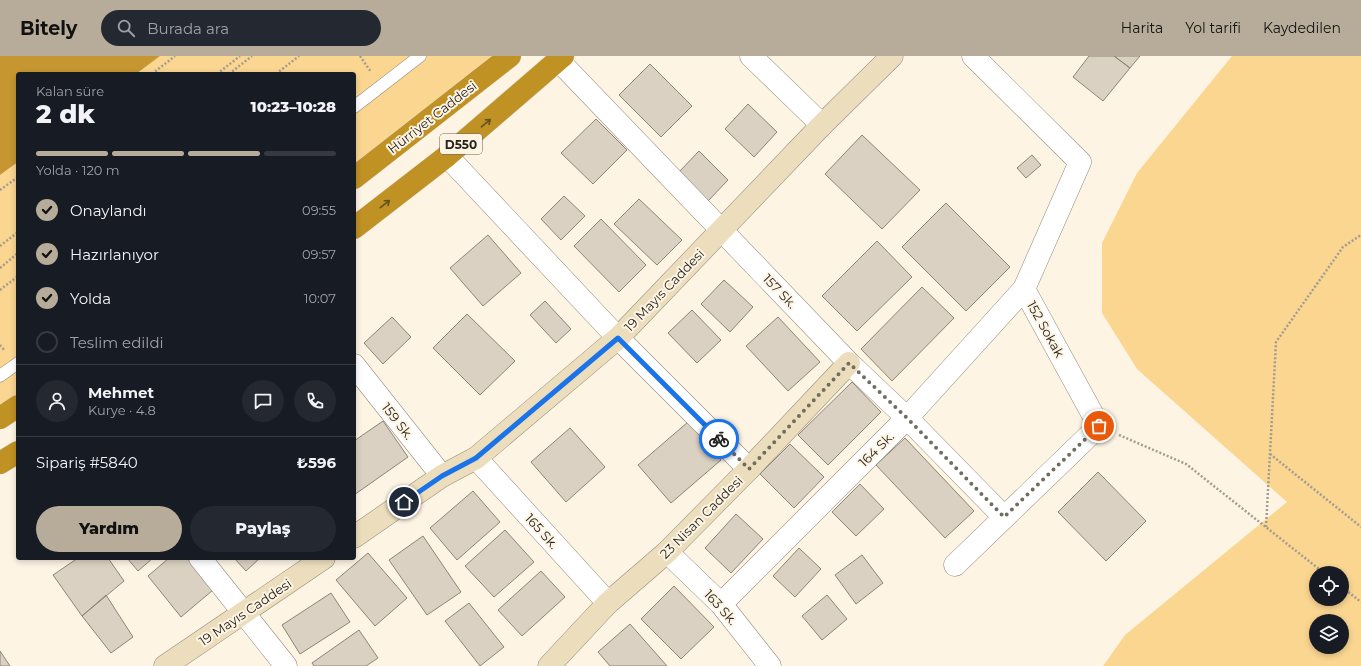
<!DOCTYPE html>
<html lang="tr">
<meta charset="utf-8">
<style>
:root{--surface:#171b24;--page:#242831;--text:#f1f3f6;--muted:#9ea1a6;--line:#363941;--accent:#b6ac99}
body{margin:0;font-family:Montserrat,sans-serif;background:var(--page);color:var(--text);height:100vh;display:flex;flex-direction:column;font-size:15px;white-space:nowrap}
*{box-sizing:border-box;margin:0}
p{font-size:13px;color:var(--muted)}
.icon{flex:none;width:22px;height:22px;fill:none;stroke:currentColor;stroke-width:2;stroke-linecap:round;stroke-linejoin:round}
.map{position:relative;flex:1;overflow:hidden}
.drawer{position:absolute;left:16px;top:16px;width:340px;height:488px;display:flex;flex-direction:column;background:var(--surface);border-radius:4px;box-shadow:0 2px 6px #0003}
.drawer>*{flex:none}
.controls{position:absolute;left:1309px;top:510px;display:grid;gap:8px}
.controls a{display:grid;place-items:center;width:40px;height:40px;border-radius:50%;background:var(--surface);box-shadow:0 2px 6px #0003;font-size:20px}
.pin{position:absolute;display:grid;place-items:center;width:34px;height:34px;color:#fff;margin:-17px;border:2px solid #fff;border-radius:50%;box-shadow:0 1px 4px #0007}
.courier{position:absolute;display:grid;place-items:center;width:40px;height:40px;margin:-20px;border:3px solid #1a73e8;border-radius:50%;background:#fff;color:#222;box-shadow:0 1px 5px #0007}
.summary em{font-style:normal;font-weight:800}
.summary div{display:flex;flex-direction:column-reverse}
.summary{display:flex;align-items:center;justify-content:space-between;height:68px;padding:0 20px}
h1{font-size:26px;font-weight:800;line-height:30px}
.bar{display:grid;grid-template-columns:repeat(4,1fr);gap:6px 4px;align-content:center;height:48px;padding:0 20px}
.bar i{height:5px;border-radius:3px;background:var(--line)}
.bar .current{background:var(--accent)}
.bar p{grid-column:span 4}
.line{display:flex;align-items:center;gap:10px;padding:0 20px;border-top:1px solid var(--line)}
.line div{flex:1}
.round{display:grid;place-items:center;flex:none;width:42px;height:42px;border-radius:21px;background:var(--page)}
ol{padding:0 20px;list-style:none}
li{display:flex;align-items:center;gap:12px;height:44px}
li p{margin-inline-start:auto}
li .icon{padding:4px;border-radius:50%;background:var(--accent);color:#111;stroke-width:4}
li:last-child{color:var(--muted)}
li i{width:22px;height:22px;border:2px solid var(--line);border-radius:50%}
.primary-button{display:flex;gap:8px;margin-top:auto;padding:8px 20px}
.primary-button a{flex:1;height:46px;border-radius:24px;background:var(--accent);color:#111;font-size:16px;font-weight:800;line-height:46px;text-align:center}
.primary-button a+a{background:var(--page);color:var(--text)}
header{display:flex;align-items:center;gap:24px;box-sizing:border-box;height:56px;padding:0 20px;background:var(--accent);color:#111}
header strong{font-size:19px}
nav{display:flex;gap:22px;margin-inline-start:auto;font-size:14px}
.search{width:280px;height:36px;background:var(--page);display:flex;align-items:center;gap:10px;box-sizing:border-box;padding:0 14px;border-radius:22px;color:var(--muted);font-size:15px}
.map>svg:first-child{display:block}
.green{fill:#fad691;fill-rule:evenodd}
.water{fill:#c69731}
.building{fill:#dad1c2;stroke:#8c8576}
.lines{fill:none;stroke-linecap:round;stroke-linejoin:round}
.lane-casing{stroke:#938b7c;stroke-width:13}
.street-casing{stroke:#938b7c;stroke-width:23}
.secondary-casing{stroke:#938b7c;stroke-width:23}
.highway-casing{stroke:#dcdcdb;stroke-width:23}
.path{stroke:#a29c90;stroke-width:2.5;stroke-dasharray:2 2;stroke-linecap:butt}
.lane{stroke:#fff;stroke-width:12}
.street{stroke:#fff;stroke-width:22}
.secondary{stroke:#ecdebd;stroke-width:22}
.highway{stroke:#c09123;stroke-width:22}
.oneway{stroke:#645020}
.done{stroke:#726d63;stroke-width:4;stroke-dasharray:0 7.2}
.route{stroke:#1a73e8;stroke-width:5}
.labels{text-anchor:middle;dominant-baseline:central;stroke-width:4;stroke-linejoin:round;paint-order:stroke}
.shield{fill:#fdf4e4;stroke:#676259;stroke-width:1}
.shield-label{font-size:12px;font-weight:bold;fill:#27241e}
.street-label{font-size:13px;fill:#27241e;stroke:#fdf4e4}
</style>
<header>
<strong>Bitely</strong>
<div class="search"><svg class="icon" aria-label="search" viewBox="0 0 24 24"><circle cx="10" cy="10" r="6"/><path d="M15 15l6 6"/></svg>Burada ara</div>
<nav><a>Harita</a><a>Yol tarifi</a><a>Kaydedilen</a></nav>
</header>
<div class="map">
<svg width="1361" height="610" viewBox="0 0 1361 610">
<rect width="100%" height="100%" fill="#fdf4e4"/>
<path class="green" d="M160,0h350l-156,122v-104h-218z
M1232,0h129v610h-258l22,-31 162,-133 -150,-133 -35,-56v-70l35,-70zM1316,517h26v26h-26zM1316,565h26v26h-26z
M18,106v244l-18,12v-243z"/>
<path class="water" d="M0,0h160l-24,18h-118v88l-18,13z"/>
<path class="building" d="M1089,0h25l16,12 -27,33 -30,-24z
M1114,0h26l-10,12z
M650,8l42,42 -31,31 -42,-42z
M748,48l29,28 -23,25 -29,-28z
M596,63l31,31 -34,34 -32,-31z
M862,79l58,55 -38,39 -57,-55z
M699,95l29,29 -20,21 -29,-29z
M1032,99l9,10 -15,13 -9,-10z
M564,140l21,20 -24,24 -20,-21z
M639,143l43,41 -25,25 -43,-41z
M946,147l64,64 -44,44 -64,-64z
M601,163l45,46 -27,27 -45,-46z
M488,179l33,38 -38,33 -33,-38z
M877,185l35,36 -55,54 -35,-35z
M724,224l29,27 -23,25 -29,-28z
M922,231l32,31 -62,63 -31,-32z
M545,245l26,28 -15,14 -26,-28z
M692,254l29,30 -24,23 -29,-30z
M467,258l48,47 -35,34 -47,-47z
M392,261l19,20 -28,27 -19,-21z
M778,261l42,45 -32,29 -42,-45z
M852,326l29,30 -53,53 -30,-30z
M383,365l25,36 -54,38v-54z
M688,366l33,38 -50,43 -33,-38z
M570,372l35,39 -39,35 -35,-40z
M905,382l69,73 -29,27 -69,-73z
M790,388l34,33 -30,31 -34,-34z
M1098,416l48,49 -40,40 -48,-49z
M860,428l24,25 -28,27 -24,-24z
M473,435l27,31 -43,38 -27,-32z
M736,458l27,25 -32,34 -26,-25z
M505,474l29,32 -40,35 -29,-31z
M423,480l38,56 -34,23 -38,-55z
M799,492l22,21 -26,28 -22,-21z
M368,497l39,45 -32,28 -39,-46z
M862,499l21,28 -27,21 -21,-29z
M78,502h30l16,23 -42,35 -29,-41z
M127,502h26l-15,13z
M169,502h18l26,32 -32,27 -33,-41z
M234,502h26l-14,13z
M541,515l24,26 -43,39 -24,-26z
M674,530l40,41 -33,32 -40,-40z
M331,537l19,29 -50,32 -18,-29z
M106,539l27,42 -22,16 -29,-37z
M827,539l20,24 -25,21 -20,-24z
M469,547l35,44 -24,19 -35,-45z
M630,568l37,42h-57l-12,-14z
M359,574l19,28 -12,8h-52l-2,-3z
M0,595l10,15h-10z"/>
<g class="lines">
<g class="lane-casing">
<path id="lane" d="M354,51l66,-51
M0,320l18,-13"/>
</g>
<g class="street-casing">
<path id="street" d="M751,0l71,69
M558,4l291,303 58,55 97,99
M447,100l171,182 131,131
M354,309l88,111
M476,402l132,145
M667,496l54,52 49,62
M200,502l86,108
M955,509l144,-139 -75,-137 56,-127 -107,-106
M721,548l186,-186 117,-129"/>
</g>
<g class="secondary-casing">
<path id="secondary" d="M354,481l88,-61 34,-18 142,-120 204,-213 70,-69
M165,610l159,-108
M549,610l59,-63 59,-51 82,-83 100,-106"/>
</g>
<g class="highway-casing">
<path id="highway" d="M354,122l156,-122
M354,172l93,-72 116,-100
M0,362l18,-12
M0,407l18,-11"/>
</g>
<path class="path" d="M360,0l11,16
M152,18l23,-18
M217,18l23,-18
M229,18l23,-18
M276,18l23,-18
M0,134l18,-13
M0,190l18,-14
M0,212l18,-15
M0,234l18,-14
M0,289l5,6
M1119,379l67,29 138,109
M1270,398l91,73
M1266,471l10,-185 67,-95 18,-12
M1342,531l19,15"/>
<use href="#lane" class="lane"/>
<use href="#street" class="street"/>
<use href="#secondary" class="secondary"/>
<use href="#highway" class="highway"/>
</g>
<defs><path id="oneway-shaft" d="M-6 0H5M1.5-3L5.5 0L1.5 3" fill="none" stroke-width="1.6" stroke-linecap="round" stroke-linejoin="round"/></defs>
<g class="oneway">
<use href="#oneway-shaft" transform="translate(486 67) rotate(-40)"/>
<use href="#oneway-shaft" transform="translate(385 148) rotate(-38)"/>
</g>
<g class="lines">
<path class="done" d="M719,383l30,30 100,-106 58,55 97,99 95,-91"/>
<path class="route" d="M404,446l38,-26 34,-18 142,-120 101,101"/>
</g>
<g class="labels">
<rect class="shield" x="440" y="78" width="42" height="20" rx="3"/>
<g class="shield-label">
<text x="461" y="88">D550</text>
</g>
<g class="street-label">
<text transform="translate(432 61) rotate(-38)">Hürriyet Caddesi</text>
<text transform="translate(664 234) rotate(-46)">19 Mayıs Caddesi</text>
<text transform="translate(780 235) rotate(46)">157 Sk.</text>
<text transform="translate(1046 273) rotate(61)">152 Sokak</text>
<text transform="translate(398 365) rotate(52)">159 Sk.</text>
<text transform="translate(876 393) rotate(-45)">164 Sk.</text>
<text transform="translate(701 461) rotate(-45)">23 Nisan Caddesi</text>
<text transform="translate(542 475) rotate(48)">165 Sk.</text>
<text transform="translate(721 551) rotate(48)">163 Sk.</text>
<text transform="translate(245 556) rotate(-34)">19 Mayıs Caddesi</text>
</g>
</g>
</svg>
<div class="controls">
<a><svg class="icon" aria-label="locate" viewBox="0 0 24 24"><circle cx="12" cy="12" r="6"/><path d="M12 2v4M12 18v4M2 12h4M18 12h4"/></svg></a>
<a><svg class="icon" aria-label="layers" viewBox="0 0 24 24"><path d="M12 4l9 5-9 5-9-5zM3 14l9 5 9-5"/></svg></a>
</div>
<div class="pin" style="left:1099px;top:370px;background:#ea580c"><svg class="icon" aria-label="bag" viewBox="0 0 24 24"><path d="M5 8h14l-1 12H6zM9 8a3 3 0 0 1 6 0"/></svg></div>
<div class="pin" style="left:404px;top:446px;background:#1f2937"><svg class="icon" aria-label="home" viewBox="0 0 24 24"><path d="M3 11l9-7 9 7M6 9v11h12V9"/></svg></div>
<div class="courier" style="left:719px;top:383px"><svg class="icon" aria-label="bike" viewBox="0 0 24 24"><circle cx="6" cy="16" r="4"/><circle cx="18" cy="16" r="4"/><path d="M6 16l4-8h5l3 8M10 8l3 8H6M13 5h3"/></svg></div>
<section class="drawer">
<div class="summary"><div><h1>2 dk</h1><p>Kalan süre</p></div><em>10:23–10:28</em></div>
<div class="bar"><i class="current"></i><i class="current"></i><i class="current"></i><i></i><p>Yolda · 120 m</p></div>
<ol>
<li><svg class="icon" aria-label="check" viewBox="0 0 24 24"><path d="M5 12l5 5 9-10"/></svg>Onaylandı<p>09:55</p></li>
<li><svg class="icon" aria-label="check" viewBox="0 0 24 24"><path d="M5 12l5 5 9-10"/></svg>Hazırlanıyor<p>09:57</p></li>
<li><svg class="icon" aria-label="check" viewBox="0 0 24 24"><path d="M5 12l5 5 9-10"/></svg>Yolda<p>10:07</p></li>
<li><i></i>Teslim edildi</li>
</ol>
<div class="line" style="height:72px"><a class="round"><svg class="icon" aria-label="person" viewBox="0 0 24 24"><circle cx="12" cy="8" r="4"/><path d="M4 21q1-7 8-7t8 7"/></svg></a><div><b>Mehmet</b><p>Kurye · 4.8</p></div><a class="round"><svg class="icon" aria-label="chat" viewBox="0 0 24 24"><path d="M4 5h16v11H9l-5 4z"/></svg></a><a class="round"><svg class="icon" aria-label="phone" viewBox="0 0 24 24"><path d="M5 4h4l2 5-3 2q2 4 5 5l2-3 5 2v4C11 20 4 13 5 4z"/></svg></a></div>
<div class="line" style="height:52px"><div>Sipariş #5840</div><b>₺596</b></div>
<div class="primary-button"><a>Yardım</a><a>Paylaş</a></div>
</section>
</div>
